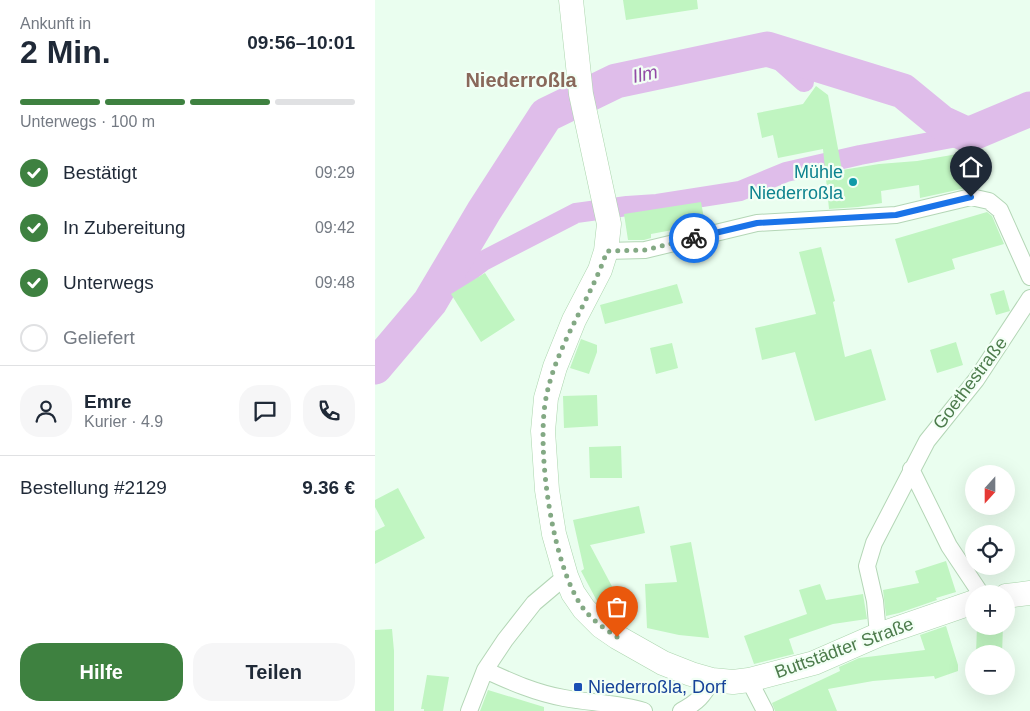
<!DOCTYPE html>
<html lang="de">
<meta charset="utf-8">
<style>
:root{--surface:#fff;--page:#f6f6f7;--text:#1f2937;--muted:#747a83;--line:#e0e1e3;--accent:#3e8140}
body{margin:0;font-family:Helvetica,sans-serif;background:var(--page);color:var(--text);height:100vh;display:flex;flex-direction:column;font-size:19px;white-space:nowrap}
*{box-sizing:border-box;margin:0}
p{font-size:16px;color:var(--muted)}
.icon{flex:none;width:28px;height:28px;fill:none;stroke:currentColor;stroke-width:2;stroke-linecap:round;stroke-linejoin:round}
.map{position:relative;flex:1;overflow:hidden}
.details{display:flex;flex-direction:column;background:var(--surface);width:375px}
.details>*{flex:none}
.needle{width:32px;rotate:201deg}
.controls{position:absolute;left:590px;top:465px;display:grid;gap:10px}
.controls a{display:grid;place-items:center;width:50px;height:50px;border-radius:50%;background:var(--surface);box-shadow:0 5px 20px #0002;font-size:25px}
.pin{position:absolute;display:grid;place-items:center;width:42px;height:42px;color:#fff;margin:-51px -21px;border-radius:50% 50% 50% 0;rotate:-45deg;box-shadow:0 0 5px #0007}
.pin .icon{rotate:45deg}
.courier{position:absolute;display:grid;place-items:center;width:50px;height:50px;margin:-25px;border:4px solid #1a73e8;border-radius:50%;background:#fff;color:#222;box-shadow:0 1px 6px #0007}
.overview em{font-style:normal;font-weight:800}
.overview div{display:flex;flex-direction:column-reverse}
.overview{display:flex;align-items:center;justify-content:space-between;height:85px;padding:0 20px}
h1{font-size:32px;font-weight:800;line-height:38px}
.bar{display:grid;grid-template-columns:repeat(4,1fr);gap:8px 5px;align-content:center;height:60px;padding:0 20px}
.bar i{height:6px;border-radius:4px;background:var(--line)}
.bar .on{background:var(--accent)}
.bar p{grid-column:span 4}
.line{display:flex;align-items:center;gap:12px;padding:0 20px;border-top:1px solid var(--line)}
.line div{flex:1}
.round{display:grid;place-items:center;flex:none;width:52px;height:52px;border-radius:20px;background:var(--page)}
ol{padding:0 20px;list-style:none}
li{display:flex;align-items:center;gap:15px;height:55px}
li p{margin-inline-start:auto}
li .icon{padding:5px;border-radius:50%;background:var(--accent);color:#fff;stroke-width:4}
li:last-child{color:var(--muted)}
li i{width:28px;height:28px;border:2px solid var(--line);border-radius:50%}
.primary-button{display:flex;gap:10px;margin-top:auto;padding:10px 20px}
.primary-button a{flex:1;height:58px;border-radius:20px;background:var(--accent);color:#fff;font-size:20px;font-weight:800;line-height:58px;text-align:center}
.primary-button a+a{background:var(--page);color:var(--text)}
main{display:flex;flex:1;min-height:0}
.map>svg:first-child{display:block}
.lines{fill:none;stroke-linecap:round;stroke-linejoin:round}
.canal{stroke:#dfbdea;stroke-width:20}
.river{stroke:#dfbdea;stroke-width:35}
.building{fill:#c0f5c1}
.street-casing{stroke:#b4d6b6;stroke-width:18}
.secondary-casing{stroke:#acd5ae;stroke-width:25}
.street{stroke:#fff;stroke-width:16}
.secondary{stroke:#fff;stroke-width:24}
.done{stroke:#83a984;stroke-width:5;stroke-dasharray:0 9}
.route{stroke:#1a73e8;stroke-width:6}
.culture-dot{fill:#0f9aa8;stroke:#f2fff5;stroke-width:2}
.transit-dot{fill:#1a4fb4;stroke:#f2fff5;stroke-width:2}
.labels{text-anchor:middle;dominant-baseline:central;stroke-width:4.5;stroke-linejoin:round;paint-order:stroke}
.culture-label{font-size:18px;fill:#0d838f;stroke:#f2fff5;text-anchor:end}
.street-label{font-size:18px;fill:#4c7b4b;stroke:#f2fff5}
.transit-label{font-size:18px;fill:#164399;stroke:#f2fff5;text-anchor:start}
.water-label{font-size:19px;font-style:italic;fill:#924ba6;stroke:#f2fff5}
.quarter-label{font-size:20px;font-weight:bold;fill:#89685a;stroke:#f2fff5}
</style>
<main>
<section class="details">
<div class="overview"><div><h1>2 Min.</h1><p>Ankunft in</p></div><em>09:56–10:01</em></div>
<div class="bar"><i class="on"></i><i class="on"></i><i class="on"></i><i></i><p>Unterwegs · 100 m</p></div>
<ol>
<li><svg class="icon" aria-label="check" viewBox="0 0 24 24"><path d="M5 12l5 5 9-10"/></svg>Bestätigt<p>09:29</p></li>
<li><svg class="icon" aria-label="check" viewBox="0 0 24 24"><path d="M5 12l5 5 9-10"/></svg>In Zubereitung<p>09:42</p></li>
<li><svg class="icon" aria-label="check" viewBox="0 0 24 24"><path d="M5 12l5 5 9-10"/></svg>Unterwegs<p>09:48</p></li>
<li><i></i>Geliefert</li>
</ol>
<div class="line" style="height:90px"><a class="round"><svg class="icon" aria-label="person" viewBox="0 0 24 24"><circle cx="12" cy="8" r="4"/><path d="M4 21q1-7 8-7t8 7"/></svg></a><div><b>Emre</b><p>Kurier · 4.9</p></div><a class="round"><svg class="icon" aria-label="chat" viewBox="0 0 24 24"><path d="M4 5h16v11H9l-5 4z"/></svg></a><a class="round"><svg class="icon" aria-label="phone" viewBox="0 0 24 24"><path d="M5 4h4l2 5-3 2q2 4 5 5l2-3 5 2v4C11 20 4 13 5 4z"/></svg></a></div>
<div class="line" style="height:65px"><div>Bestellung #2129</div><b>9.36 €</b></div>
<div class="primary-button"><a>Hilfe</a><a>Teilen</a></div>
</section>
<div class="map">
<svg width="655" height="711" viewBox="0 0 655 711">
<rect width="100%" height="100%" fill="#eafeef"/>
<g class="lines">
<path class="canal" d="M392,49l37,33
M55,302l53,-41 93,-48 51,-7 30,-2 83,-13 46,-19 74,-17 108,-20"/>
<path class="river" d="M0,367l55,-65 54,-91 62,-96 70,-34 151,-32 136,42 39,32 26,12 62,-26"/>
</g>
<path class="building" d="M248,0h74l1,9 -72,11z
M441,86l12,9 14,75 37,-6 38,-3 52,-9 2,35 -51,11 -1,-13 -38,6 1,12 -24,4 -29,2 -6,-60 -45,9 -5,-23 -11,3 -5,-25 46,-9z
M326,202l4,22 -54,10v4l-7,2h-16l-4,-26z
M612,212l5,4 12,28 -52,15 3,10 -47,14 -13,-44z
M446,247l14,54 -2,1 12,55 26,-8 15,51 -71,21 -20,-69 -33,8 -7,-32 61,-14 -17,-62z
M110,273l30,47 -34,22 -30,-48z
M302,284l6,19 -78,21 -5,-19z
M629,290l6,21 -14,4 -6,-21z
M206,339l16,6v7l-8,22 -19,-6z
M581,342l7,23 -26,8 -7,-23z
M297,343l6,25 -22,6 -6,-26z
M222,395l1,31 -34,2 -1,-32z
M246,446l1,32h-32l-1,-31z
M23,488l27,50 -50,26v-33l10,-5 -10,-19v-7z
M264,506l6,27 -55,12 25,47 -18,9 -16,-30 3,-2 -11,-49z
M316,542l13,69 5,27 -30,-3 -32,-7 -2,-44 32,-2 -7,-36z
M571,561l10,31 -20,6 1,2 -38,13 -13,3 -3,-26 36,-7 -4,-12z
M445,584l6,16 37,-6 4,25 -34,5 -44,15 5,15 -40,10 -10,-28 63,-22 -8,-24z
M571,626l12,39v6l-23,8 -1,-3 -61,5 -45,8 9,22h-62l-3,-8 68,-32 -1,-4 20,-9 66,-8 -5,-15z
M602,626h26l-1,28h-26z
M17,629l2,22v60h-19v-81z
M52,675l22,2 -6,34h-19v-2h-3z
M113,690l56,17v4h-64z"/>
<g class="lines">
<g class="street-casing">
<path id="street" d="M231,251l39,-1 112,-27 139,-8 75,-18 18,4 11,9 30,67
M536,469l38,77 32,48
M503,635l-3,-34 -8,-35 7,-23 53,-102 49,-61 54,-82
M110,670c26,12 51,23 79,28 27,5 54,5 80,13
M374,680l16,31
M94,711l16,-41 20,-30 29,-37 32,-27
M306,711c17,-9 22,-15 31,-31"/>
</g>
<g class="secondary-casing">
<path id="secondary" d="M196,0l10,94 28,130 -3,27 -6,19 -26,50 -19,47 -9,31 -3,33 4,59 7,44 12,42 7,17 11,16 17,17 16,11 46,26 28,11 21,6 21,2 16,-2 65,-17 64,-28 96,-33
M631,596l24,-3"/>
</g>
<use href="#street" class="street"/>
<use href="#secondary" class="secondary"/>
</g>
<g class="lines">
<path class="done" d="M242,637c-12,-8 -25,-17 -34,-29 -31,-42 -47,-159 -37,-210 10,-53 44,-97 61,-147l38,-1 49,-12"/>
<path class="route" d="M319,238l63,-15 139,-8 75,-18"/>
</g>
<circle class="culture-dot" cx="478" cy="182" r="5"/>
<rect class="transit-dot" x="198" y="682" width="10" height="10" rx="2.5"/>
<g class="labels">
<g class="culture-label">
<text x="468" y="172">Mühle<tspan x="468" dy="21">Niederroßla</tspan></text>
</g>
<g class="street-label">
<text transform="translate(595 383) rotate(-53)">Goethestraße</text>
<text transform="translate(469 648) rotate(-20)">Buttstädter Straße</text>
</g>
<g class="transit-label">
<text x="213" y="687">Niederroßla, Dorf</text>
</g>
<g class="water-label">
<text transform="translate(270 74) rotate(-12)">Ilm</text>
</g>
<g class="quarter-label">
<text x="146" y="80">Niederroßla</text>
</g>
</g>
</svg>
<div class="controls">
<a><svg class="needle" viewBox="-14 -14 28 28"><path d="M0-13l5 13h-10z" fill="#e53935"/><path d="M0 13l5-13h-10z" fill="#747a83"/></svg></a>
<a><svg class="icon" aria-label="locate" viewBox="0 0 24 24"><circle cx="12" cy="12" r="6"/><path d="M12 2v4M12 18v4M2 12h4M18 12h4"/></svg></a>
<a>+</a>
<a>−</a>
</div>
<div class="pin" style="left:242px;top:637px;background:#ea580c"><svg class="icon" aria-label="bag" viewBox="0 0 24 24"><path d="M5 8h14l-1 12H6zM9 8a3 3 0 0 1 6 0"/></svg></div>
<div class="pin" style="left:596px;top:197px;background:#1f2937"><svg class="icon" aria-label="home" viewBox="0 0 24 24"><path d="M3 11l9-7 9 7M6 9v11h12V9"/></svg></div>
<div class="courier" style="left:319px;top:238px"><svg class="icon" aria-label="bike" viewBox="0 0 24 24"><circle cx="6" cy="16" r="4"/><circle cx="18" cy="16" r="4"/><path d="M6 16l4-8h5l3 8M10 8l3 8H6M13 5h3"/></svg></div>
</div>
</main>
